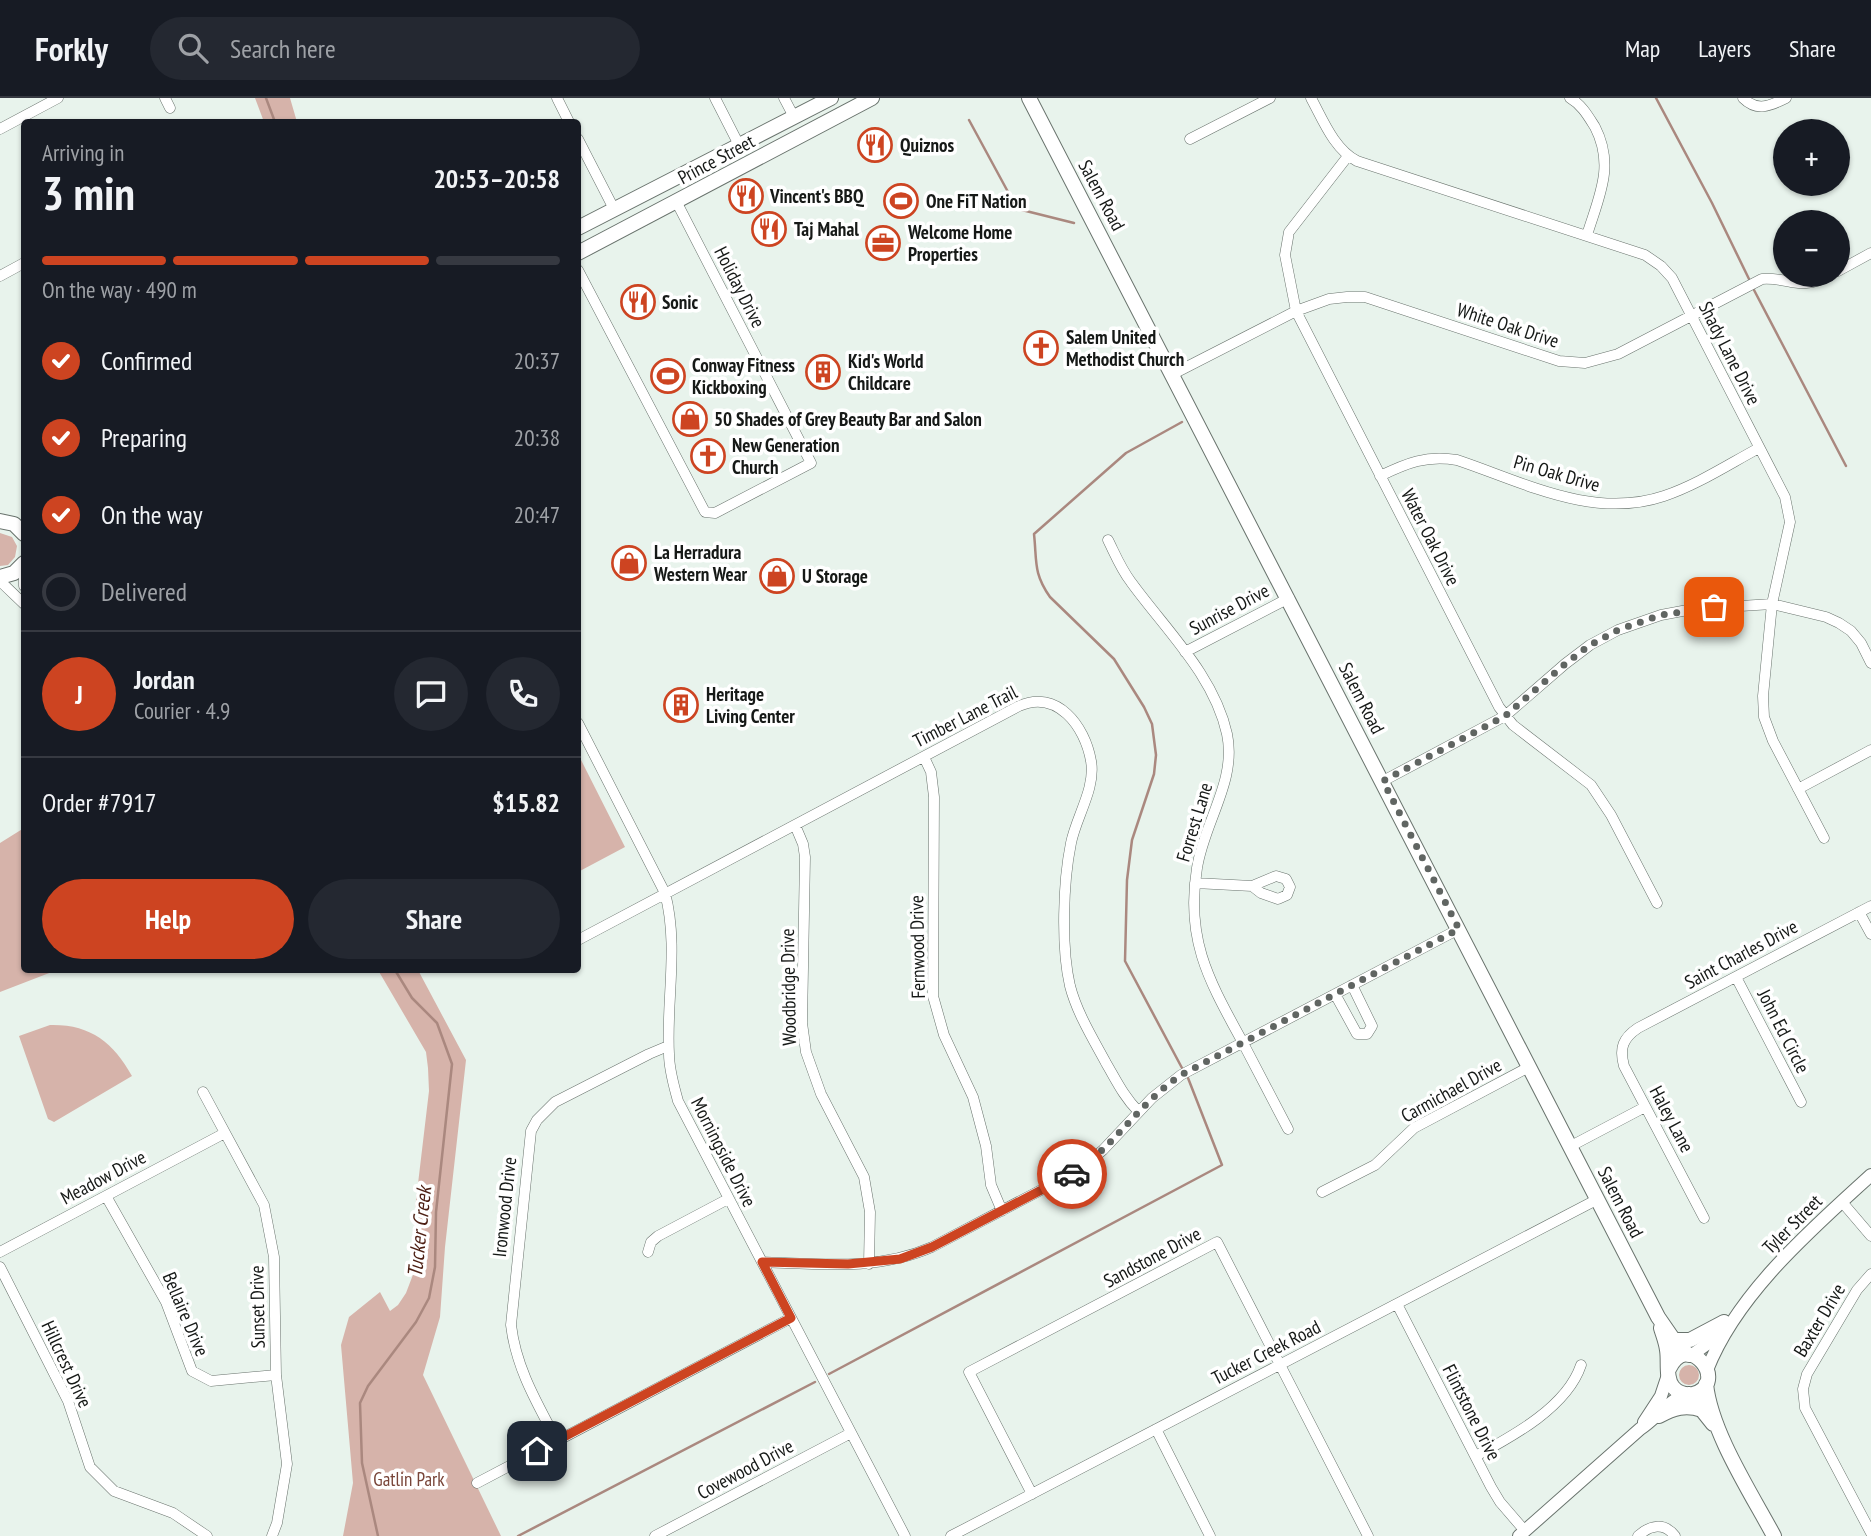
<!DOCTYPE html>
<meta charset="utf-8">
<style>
:root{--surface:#171b24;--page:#242831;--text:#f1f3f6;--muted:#9ea1a6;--line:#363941;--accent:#cd4421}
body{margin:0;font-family:"PT Sans Narrow",sans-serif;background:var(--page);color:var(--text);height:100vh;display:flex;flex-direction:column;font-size:26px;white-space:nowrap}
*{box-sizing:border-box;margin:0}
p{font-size:23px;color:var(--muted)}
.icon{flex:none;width:38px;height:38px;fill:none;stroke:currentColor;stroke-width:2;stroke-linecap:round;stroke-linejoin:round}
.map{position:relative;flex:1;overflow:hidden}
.drawer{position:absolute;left:21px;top:21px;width:560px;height:854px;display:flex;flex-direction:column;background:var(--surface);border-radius:7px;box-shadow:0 2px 5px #0004}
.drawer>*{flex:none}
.buttons{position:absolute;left:1773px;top:21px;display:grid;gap:14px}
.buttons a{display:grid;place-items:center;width:77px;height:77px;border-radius:50%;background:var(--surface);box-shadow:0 2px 5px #0004;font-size:35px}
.pin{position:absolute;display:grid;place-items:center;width:60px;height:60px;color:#fff;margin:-30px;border-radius:14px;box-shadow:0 4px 10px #0006}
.courier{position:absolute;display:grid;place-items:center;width:70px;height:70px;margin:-35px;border:5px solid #cd4421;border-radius:50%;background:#fff;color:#222;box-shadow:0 2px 9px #0007}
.overview em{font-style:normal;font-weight:600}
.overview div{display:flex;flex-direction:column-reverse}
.overview{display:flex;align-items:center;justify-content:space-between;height:119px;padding:0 21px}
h1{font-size:46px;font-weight:600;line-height:52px}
.bar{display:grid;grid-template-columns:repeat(4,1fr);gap:10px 7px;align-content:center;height:84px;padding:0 21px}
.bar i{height:9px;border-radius:5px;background:var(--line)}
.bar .active{background:var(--accent)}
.bar p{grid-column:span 4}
.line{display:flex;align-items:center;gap:18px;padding:0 21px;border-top:2px solid var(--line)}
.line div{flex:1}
.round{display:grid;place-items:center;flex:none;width:74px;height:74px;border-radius:37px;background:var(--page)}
ol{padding:0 21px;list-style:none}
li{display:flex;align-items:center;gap:21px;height:77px}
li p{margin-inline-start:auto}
li .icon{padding:7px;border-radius:50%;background:var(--accent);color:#fff;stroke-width:4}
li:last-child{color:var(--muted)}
li i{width:38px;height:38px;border:4px solid var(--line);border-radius:50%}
.cta{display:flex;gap:14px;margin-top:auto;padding:14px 21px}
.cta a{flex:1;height:80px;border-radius:42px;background:var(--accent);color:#fff;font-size:28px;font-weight:600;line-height:80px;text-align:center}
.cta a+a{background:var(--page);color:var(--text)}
header{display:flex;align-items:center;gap:42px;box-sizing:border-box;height:98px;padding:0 35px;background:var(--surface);border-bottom:2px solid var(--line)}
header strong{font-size:33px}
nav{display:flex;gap:38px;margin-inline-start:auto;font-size:24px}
.search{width:490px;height:63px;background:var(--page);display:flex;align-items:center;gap:18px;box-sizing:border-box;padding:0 24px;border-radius:38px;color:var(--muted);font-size:26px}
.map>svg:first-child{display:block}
.green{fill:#d6b3aa}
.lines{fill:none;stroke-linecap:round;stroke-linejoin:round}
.stream{stroke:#aa887f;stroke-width:2.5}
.minor-casing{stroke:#69736d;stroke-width:11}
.tertiary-casing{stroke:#69736d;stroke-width:14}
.secondary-casing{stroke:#69736d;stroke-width:16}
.minor{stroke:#fff;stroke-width:10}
.tertiary{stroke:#fff;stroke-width:12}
.secondary{stroke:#fff;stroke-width:14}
.done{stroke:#606562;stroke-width:7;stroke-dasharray:0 12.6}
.route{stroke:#cd4421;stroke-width:9}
.labels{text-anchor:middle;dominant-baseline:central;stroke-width:7;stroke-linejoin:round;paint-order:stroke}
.poi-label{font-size:19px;font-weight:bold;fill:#161917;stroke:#fff;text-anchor:start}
.street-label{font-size:19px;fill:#161917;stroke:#fff}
.park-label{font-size:19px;fill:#784539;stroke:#fff}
.water-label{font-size:21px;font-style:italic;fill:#4d1f13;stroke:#fff}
</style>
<header>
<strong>Forkly</strong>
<div class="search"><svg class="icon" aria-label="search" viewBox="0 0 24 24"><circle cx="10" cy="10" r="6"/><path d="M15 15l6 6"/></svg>Search here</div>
<nav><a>Map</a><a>Layers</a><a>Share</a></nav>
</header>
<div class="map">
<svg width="1871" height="1438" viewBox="0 0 1871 1438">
<rect width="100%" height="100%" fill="#e8f3ec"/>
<path class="green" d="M255,0h35l7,24h-33z
M0,435l12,4 5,9 -2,11 -7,8 -8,1z
M578,656l47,93 -47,25z
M24,730v142h33l-57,22v-149z
M378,872h40l48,90 -21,187 -5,70 -17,58 78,161h-158l10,-53 -12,-138 8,-28 31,-25 10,19 8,-6 8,-12 8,-21 1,-63 14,-118 -1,-23 -2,-16z
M50,927c40,-1 63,17 82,51l-78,46 -6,-3 -29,-83z
M1679 1277a10 10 0 1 1 20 0a10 10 0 1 1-20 0Z"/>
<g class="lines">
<path class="stream" d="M266,0l9,24
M1656,0l56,105 37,76
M969,22l45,83 8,7 52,13
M1754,192l92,176
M1182,324l-56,31 -92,81c3,27 -1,39 16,63l64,62 30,48 8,17 4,31 -2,19 -22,66 -5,40 -2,81 57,107
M829,1276l393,-209 -34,-87
M378,1438l-16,-73 -2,-60 8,-17 48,-64 13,-24 6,-31 1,-55 16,-148 -15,-41 -25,-25 -17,-28
M518,1438l297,-154"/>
<g class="minor-casing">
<path id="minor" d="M165,0l5,10
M557,0l12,24
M715,0l24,47
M784,0l10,19
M1311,0c12,22 23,51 46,63l288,94 16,11 11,12 113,219 5,25 -18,82 -9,92 1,21 9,24 51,97
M1570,0c12,7 18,18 25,29 20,39 4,69 -8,108
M1743,0c14,14 27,8 43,0
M0,31l58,-31
M578,41l36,70
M1190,41l80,-41
M1348,58l-59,76 -4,23 11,56 203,396 14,18 78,60 20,30 46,88
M578,172l127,242 10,1 96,-50 -135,-262
M1838,173l33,-18
M0,178l24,-13
M1173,276l123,-63 33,-12 18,-2h18l194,64 26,2 33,-9 144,-75c30,-2 36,13 69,-4
M1380,378c27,-13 46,-21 77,-16 66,22 136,60 207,36 33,-11 65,-32 95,-48
M1108,442c7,14 13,29 23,42 34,47 83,93 96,152 10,47 -23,88 -30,134 -12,73 13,114 46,175 15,29 30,57 45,86
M24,466v22
M0,483l24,23
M1185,554l104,-54
M578,625l87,170c14,53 1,108 4,161 0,16 5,32 9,47l227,435
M924,659l7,15 3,25 -1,199 11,39 29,62 13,49 5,39 11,26
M1383,683l122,-65 60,-52 25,-19 28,-15 43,-15 32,-6 79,-5 54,13 13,6 12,8 10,12 10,20
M1798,691l73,-39
M795,727l8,19 2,13 -3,166 4,29 15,42 43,83 6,35 -1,52
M1195,785l57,3 9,7 17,6 9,-4 3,-8 -4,-8 -10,-3 -24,10
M1859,814l12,22
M578,842l441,-234c38,-17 66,20 72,55 5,27 -15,56 -20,82 -8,39 -10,104 -1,143 7,27 23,53 36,77 10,17 18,34 32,48
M1736,879l65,125
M1335,896l22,40h10l5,-8 -20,-41
M203,994l61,113 10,52 2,118 11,89 -10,59 -5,13
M1571,1048l74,-39
M1322,1094l53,-27 39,-37 115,-61
M106,1098l60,106 26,69 19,10 65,-6
M1842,1104l29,34
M1704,1120l-80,-152c-5,-18 -1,-28 14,-38l233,-122
M0,1154l223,-118
M648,1154l3,-10 7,-6 70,-37
M762,1164c57,2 116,9 170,-15l132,-69 25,-16 14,-12 49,-52 29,-23 278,-146
M0,1169l68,134 22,66 24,24 59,22 34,23
M1871,1176l-14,16 -50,84 -4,15 2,19 66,125
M1397,1206l94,183 9,15 25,29
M1156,1331l54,107
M557,1343c-20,-38 -41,-73 -46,-116l20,-194 6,-11 18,-18 94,-48 19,-8
M1476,1358c37,-20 91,-49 105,-91
M477,1385l314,-165
M1032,1396l-63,-122 248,-130 151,294
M655,1438l196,-103
M951,1438l647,-337
M1638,1438c12,-11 26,-14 37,0"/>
</g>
<g class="tertiary-casing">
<path id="tertiary" d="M1692,1257l15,-11 16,-22
M1707,1272c30,-77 105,-141 164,-195
M1644,1324l17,-26 7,-21
M1519,1438l121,-107c16,-11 27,-26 44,-35"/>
</g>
<g class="secondary-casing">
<path id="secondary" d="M1029,0l629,1219 20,29 11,9
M578,130l253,-130
M578,155l294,-155
M0,423l14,3 10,10
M0,479l14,-4 10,-10
M1661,1230c2,7 5,14 6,22 2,11 -2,28 6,37 5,6 12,8 20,7 38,-10 -5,-66 -24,-25
M1674,1242h16l34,-18
M1706,1286c5,48 45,109 68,152
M1689,1296l24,30
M1659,1318c14,-8 27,-12 43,-6"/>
</g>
<use href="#minor" class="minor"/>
<use href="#tertiary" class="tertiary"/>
<use href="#secondary" class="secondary"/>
</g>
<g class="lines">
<path class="done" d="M1072,1076c42,-27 67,-71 109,-99l278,-146 -76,-148 122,-65 60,-52 25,-19 28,-15 43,-15 53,-8"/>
<path class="route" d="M537,1353l254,-133 -29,-56 86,2 52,-5 32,-12 140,-73"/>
</g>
<defs>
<g id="restaurant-ring" transform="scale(1.75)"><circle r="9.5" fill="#fff" stroke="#cd4421" stroke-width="1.5"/><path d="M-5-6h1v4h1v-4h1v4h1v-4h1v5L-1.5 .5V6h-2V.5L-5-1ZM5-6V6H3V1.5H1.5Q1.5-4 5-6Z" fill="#cd4421"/></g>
<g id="stadium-ring" transform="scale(1.75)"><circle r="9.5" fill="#fff" stroke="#cd4421" stroke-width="1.5"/><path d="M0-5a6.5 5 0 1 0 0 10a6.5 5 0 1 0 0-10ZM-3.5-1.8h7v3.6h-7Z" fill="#cd4421"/></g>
<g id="office-ring" transform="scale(1.75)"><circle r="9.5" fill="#fff" stroke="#cd4421" stroke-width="1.5"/><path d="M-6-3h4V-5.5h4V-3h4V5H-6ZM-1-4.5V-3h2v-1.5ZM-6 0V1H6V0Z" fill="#cd4421"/></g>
<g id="church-ring" transform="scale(1.75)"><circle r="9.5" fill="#fff" stroke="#cd4421" stroke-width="1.5"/><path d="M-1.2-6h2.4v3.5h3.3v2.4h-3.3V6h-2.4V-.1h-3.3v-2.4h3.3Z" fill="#cd4421"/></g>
<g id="building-ring" transform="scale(1.75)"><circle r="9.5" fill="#fff" stroke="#cd4421" stroke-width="1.5"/><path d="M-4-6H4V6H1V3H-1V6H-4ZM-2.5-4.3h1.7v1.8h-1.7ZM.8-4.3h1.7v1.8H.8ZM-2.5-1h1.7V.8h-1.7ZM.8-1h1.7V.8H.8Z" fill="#cd4421"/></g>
<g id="shop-ring" transform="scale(1.75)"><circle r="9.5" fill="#fff" stroke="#cd4421" stroke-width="1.5"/><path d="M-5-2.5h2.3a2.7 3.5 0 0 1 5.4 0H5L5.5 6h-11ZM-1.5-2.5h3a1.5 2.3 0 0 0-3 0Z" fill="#cd4421"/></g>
</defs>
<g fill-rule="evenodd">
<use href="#restaurant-ring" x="875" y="47"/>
<use href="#restaurant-ring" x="746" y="98"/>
<use href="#stadium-ring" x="901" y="103"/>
<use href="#restaurant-ring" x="769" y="131"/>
<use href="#office-ring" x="883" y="145"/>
<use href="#restaurant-ring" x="638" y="204"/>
<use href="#church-ring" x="1041" y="250"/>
<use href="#building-ring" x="823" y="274"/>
<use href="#stadium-ring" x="668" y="278"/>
<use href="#shop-ring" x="690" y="321"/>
<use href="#church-ring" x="708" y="358"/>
<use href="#shop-ring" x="629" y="465"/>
<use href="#shop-ring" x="777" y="478"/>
<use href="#building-ring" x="681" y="607"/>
</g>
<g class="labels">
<g class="poi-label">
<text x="900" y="47">Quiznos</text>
<text x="770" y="98">Vincent's BBQ</text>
<text x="926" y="103">One FiT Nation</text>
<text x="794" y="131">Taj Mahal</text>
<text x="908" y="134">Welcome Home<tspan x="908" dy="22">Properties</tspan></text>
<text x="662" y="204">Sonic</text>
<text x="1066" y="239">Salem United<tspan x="1066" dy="22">Methodist Church</tspan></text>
<text x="848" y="263">Kid's World<tspan x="848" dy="22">Childcare</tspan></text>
<text x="692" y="267">Conway Fitness<tspan x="692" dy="22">Kickboxing</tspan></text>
<text x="714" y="321">50 Shades of Grey Beauty Bar and Salon</text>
<text x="732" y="347">New Generation<tspan x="732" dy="22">Church</tspan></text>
<text x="654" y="454">La Herradura<tspan x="654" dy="22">Western Wear</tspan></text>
<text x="802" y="478">U Storage</text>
<text x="706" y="596">Heritage<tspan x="706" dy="22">Living Center</tspan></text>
</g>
<g class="street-label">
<text transform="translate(716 61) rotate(-28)">Prince Street</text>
<text transform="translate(1102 97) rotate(62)">Salem Road</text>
<text transform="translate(740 189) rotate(63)">Holiday Drive</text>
<text transform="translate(1508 227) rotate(18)">White Oak Drive</text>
<text transform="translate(1730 255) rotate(63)">Shady Lane Drive</text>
<text transform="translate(1557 375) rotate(16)">Pin Oak Drive</text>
<text transform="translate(1431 439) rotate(63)">Water Oak Drive</text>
<text transform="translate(1229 511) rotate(-28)">Sunrise Drive</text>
<text transform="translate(1362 600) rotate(63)">Salem Road</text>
<text transform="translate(965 618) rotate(-27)">Timber Lane Trail</text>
<text transform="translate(1194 724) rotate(-73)">Forrest Lane</text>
<text transform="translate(917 849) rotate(-91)">Fernwood Drive</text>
<text transform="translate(1741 856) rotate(-28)">Saint Charles Drive</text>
<text transform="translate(788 889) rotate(-91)">Woodbridge Drive</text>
<text transform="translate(1784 933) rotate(63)">John Ed Circle</text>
<text transform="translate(1451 992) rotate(-29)">Carmichael Drive</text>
<text transform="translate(1672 1021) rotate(62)">Haley Lane</text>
<text transform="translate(724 1054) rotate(63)">Morningside Drive</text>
<text transform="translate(103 1079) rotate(-28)">Meadow Drive</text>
<text transform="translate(1621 1104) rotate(63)">Salem Road</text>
<text transform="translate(504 1109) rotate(-84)">Ironwood Drive</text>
<text transform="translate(1792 1126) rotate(-45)">Tyler Street</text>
<text transform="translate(1152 1159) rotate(-28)">Sandstone Drive</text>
<text transform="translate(257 1209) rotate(-91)">Sunset Drive</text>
<text transform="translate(186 1216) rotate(67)">Bellaire Drive</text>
<text transform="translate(1819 1222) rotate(-59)">Baxter Drive</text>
<text transform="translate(1266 1254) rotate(-27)">Tucker Creek Road</text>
<text transform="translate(67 1266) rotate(65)">Hillcrest Drive</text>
<text transform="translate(1472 1314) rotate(63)">Flintstone Drive</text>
<text transform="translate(745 1371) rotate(-28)">Covewood Drive</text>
</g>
<g class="park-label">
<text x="409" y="1381">Gatlin Park</text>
</g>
<g class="water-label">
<text transform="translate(419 1134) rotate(-84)">Tucker Creek</text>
</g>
</g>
</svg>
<div class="buttons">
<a>+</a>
<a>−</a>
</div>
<div class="pin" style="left:1714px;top:509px;background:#ea580c"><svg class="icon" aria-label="bag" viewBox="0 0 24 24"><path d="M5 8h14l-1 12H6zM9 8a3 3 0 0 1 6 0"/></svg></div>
<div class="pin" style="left:537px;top:1353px;background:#1f2937"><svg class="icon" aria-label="home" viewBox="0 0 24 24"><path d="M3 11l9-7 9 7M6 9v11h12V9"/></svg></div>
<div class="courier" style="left:1072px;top:1076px"><svg class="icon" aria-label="car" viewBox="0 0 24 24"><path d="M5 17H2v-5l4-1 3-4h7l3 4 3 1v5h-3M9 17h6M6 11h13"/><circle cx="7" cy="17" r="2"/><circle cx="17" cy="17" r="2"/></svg></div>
<section class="drawer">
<div class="overview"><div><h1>3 min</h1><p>Arriving in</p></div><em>20:53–20:58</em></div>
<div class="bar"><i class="active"></i><i class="active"></i><i class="active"></i><i></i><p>On the way · 490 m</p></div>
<ol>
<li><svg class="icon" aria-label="check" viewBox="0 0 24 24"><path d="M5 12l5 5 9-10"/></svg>Confirmed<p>20:37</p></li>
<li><svg class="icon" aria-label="check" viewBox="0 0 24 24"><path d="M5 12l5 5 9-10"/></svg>Preparing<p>20:38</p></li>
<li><svg class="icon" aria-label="check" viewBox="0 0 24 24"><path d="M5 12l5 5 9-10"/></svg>On the way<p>20:47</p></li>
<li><i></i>Delivered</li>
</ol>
<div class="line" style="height:126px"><b class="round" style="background:var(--accent);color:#fff">J</b><div><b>Jordan</b><p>Courier · 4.9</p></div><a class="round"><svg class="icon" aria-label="chat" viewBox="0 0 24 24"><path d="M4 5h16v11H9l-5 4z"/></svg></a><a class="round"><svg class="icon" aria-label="phone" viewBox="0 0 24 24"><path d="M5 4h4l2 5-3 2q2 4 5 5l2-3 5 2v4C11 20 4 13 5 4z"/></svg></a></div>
<div class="line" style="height:91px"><div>Order #7917</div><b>$15.82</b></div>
<div class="cta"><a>Help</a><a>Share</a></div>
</section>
</div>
